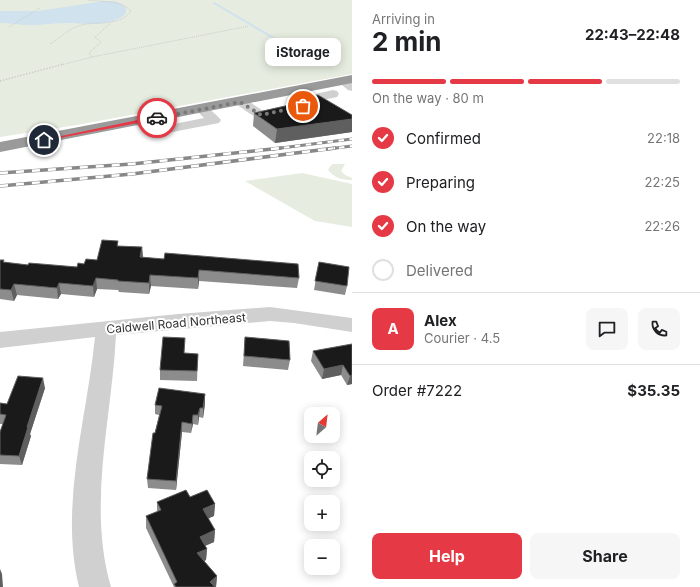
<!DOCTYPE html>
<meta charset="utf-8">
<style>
:root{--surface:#fff;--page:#f6f6f6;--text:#202124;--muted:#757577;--line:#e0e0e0;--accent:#e63946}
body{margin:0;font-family:Inter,sans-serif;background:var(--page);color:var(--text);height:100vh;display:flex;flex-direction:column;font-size:15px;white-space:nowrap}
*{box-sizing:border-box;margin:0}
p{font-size:13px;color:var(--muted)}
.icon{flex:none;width:22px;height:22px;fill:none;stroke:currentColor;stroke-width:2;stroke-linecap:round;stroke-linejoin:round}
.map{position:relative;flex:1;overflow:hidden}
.side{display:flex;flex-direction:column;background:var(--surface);width:348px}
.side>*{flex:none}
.needle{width:26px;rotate:28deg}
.fabs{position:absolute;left:304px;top:407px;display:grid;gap:8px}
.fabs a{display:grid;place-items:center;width:36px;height:36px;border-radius:8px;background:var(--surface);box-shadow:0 2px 10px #0003;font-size:20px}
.pin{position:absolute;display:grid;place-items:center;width:34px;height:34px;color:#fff;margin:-17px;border:2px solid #fff;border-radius:50%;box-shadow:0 1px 4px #0007}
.courier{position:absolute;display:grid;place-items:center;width:40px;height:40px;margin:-20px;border:3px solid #e63946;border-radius:50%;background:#fff;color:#222;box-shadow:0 1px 5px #0007}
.bubble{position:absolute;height:28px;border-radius:8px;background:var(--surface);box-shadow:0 2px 10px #0003;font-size:13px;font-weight:700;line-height:28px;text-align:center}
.overview em{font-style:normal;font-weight:700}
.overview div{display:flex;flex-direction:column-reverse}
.overview{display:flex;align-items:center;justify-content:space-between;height:68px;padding:0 20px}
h1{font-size:26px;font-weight:700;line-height:30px}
.bar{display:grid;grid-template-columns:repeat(4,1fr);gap:6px 4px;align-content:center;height:48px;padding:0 20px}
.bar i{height:5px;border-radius:3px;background:var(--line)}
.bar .selected{background:var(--accent)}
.bar p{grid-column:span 4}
.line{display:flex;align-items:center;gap:10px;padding:0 20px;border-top:1px solid var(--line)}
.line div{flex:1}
.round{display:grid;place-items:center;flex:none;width:42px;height:42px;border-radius:8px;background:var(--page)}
ol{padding:0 20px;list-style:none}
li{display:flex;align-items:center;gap:12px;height:44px}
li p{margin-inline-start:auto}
li .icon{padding:4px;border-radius:50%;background:var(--accent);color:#fff;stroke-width:4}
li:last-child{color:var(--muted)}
li i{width:22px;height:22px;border:2px solid var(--line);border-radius:50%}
.primary-button{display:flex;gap:8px;margin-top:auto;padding:8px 20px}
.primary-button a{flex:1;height:46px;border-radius:8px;background:var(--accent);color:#fff;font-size:16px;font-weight:700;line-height:46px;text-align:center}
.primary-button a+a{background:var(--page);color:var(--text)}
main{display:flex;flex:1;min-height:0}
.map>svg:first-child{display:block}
.green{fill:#e6ecdf}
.water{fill:#cfe2ee}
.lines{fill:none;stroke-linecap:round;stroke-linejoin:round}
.stream{stroke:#cfe2ee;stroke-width:2}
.path-far1{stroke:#cdcdcd;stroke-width:1;stroke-dasharray:1 1;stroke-linecap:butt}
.path{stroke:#cdcdcd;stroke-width:1.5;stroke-dasharray:1.5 1.5;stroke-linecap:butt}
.minor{fill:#d0d0d0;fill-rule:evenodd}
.highway{fill:#9a9a9a;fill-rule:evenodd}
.rail-far1-casing{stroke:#888;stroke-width:3}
.rail-casing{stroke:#888;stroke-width:3.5}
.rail-far1{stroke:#fff;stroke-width:2;stroke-dasharray:5.5;stroke-linecap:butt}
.rail{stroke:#fff;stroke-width:2.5;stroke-dasharray:8;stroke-linecap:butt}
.wall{fill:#8c8c8c}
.shaded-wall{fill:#5f5f5f}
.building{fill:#1a1a1a;stroke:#5f5f5f}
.route{fill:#e63946}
.done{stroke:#7a7a7a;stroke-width:4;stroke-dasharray:0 7.2}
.labels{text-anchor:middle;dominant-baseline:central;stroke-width:4;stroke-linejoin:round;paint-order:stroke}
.street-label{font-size:12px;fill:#333;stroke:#fff}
</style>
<main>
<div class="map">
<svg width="352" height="587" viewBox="0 0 352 587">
<rect width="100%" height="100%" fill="#fff"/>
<path class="green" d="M0,0h352v74l-275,51 -77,12z
M332,164h13l-4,7 4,4 7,3v2c-11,0 -17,-2 -24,-10z
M302,173l50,11v43l-37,-6 -70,-40z"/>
<path class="water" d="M105,1c9,0 17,0 21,8v4c-13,15 -42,10 -59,10 -12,0 -24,2 -37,2 -10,0 -20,-2 -30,-2v-12h38z"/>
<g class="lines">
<path class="stream" d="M214,3l80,47"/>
<path class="path-far1" d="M9,27l31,-19
M50,44c9,-5 16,-13 26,-17 18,-8 42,2 55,-16 -10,-11 -30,-9 -44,-11
M92,57l-3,-4 12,-11 -6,-5 16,-14
M61,65l31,-8 157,-31"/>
<path class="path" d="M0,81l64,-17"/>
<path class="minor" d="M343,78l9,4v9l-4,-1 -11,-9 2,-2z
M300,86l15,8 18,-4 4,1 2,3 -2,3 -24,5 -17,-9 -2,-3 2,-3z
M240,97l4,1 19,13 18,-4 5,1 1,3 -1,3c-29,7 -27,6 -50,-10l-2,-3 2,-3z
M201,105c7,2 15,9 20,15l-2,3 -62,12 -23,-11 -2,-3 2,-3h10l15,9 45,-9 -9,-9 1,-3z
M270,307l82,11v14l-58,-9 -24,-2 -154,14c-4,83 -29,170 -5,252h-32c-20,-82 8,-168 16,-250l-95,11v-16l178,-18z"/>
<path class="highway" d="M352,75v8l-352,69v-10z"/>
<g class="rail-far1-casing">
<path id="rail-far1" d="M273,149l79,-10
M328,149l24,-3"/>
</g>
<g class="rail-casing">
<path id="rail" d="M0,173l132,-9 149,-16
M0,186l132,-12 203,-26"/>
</g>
<use href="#rail-far1" class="rail-far1"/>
<use href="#rail" class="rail"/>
</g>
<path class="wall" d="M290,101l62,14v17l-77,11 -22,-17 1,-13 35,-8z
M118,241v5l24,1 1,11 156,20 -2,10 -98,-7 -1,8 -47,-3 -2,8 -30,-2 -1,-2 -21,-1 -3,8 -33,-3 -3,5 -41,-4 -3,6 -14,-2v-39l4,2 24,3 49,2 7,-3 13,-4z
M319,262l28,24 -2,9 -31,-5z
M245,337l45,23 -2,10 -45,-4z
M352,344v40l-5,1 -6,-10 -19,4 -11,-18 2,-10z
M185,353l13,1 -1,27 -37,-1v-10z
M45,388l-15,46 1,2 -9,29 -22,-1v-32l3,-8h-3v-21l7,1z
M205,394v10l-2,14 -4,-1 -1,8 -5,-1 -2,9 -9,-1 -6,58 -28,-2 -1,-9 8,-46 4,-18 -4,-1v-9z
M190,497l25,7 -1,12 -6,2 7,12 -1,12 -9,4 2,3 -1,11 -2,1 13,15 -1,11h-42l-28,-59v-12l11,-4v-10z"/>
<path class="shaded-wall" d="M352,119v13l-77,11 2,-14z
M142,247l1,11 -3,-1z
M199,270v11l-1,8v-11z
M150,275l1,11 -2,8v-11z
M96,278l1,11 -3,8 -1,-11z
M59,283l2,11 -3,5 -1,-11z
M14,284l3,11 -3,6 -3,-11z
M343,365l-2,10 -19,4 2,-10z
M352,375v9l-5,1 3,-9z
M43,378l2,10 -15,46 1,2 -9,29 -3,-9 8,-29z
M205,394v10l-2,14v-10z
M200,408l-1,9 -1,8v-10z
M193,415v9l-2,9z
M182,422v10l-6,58v-9z
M215,504l-1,12 -11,5v-12z
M215,530l-1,12 -14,6v-11z
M207,549l-1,11 -9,5v-12z
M0,569l2,5 1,13h-3z
M217,576l-1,11h-6v-5z"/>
<path class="building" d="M318,95l34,20v4l-75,10 -23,-16 40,-9 -4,-3z
M102,240l16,1 -1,5 25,1 -2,10 24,2 1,-6 133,11 1,14 -100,-8 -1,8 -48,-3 -1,8 -31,-2v-1l-22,-2 -3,8 -34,-3 -2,5 -43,-4 -3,6 -11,-1v-29h4l-1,2 25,3 1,-2 48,4 1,-4 6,1 2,-5 11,1z
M319,262l30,5 -2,19 -32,-5z
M163,337l22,1 -1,15 14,1 -1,17 -37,-1z
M245,337l44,4 1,19 -46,-4z
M352,344v31l-2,1 -7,-11 -19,4 -11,-18z
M18,376l25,2 -16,49h1l-9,29 -19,-1v-23l6,-17 -6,-1v-11l7,1z
M159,388l46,6 -2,14h-3l-2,7h-5l-1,9 -10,-2 -6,59 -29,-2 6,-46h2l7,-27 -7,-1z
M186,490l4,7 17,-7 8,14 -12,5 12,21 -15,7 7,12 -10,4 20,23 -7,6 5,5h-39l-2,-3 3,-2 -31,-66 15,-6 -4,-8z"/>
<path class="route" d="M157,116l2,3 -115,22 -2,-1z"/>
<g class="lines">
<path class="done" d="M157,118l83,-16 21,13 42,-9"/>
</g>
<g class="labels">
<g class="street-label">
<text transform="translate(176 323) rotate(-5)">Caldwell Road Northeast</text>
</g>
</g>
</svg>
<div class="fabs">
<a><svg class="needle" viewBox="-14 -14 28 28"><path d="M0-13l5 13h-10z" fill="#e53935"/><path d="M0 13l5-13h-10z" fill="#757577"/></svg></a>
<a><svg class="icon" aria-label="locate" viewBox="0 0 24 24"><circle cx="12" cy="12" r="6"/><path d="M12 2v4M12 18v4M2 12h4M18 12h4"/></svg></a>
<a>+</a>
<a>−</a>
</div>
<div class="pin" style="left:303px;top:106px;background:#ea580c"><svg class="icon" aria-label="bag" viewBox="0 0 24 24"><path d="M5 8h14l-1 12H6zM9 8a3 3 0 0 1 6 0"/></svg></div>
<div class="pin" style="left:44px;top:140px;background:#1f2937"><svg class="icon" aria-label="home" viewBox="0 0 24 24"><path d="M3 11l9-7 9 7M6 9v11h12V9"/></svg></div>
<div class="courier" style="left:157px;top:118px"><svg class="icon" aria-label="car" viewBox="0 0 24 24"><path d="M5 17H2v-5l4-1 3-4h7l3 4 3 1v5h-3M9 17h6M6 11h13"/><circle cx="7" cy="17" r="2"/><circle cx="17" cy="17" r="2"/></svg></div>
<div class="bubble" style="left:265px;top:38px;width:76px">iStorage</div>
</div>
<section class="side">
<div class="overview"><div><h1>2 min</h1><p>Arriving in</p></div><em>22:43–22:48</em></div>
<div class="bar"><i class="selected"></i><i class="selected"></i><i class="selected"></i><i></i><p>On the way · 80 m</p></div>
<ol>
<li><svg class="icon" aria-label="check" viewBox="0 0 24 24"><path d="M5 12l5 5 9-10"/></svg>Confirmed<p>22:18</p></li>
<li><svg class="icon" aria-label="check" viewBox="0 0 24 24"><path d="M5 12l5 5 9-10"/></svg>Preparing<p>22:25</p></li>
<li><svg class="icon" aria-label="check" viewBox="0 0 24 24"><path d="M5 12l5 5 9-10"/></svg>On the way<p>22:26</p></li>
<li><i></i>Delivered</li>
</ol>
<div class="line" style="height:72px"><b class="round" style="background:var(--accent);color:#fff">A</b><div><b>Alex</b><p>Courier · 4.5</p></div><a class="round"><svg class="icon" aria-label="chat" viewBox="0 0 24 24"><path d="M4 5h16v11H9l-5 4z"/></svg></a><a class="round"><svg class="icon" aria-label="phone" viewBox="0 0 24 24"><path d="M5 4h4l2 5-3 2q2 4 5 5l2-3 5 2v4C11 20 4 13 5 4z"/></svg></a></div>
<div class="line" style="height:52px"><div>Order #7222</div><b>$35.35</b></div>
<div class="primary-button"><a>Help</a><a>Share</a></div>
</section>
</main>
